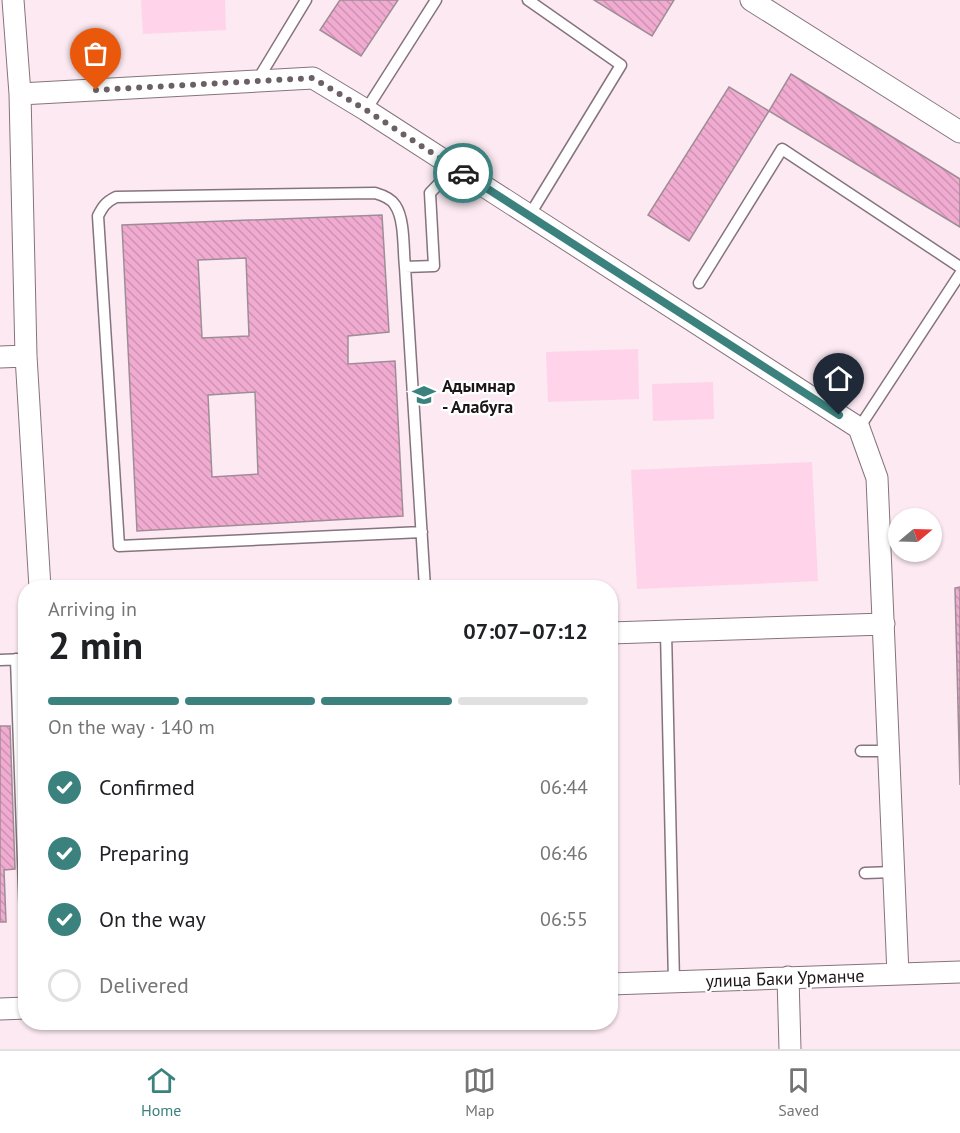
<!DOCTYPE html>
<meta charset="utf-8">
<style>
:root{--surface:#fff;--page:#f6f6f6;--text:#202124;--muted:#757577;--line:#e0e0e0;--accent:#3b827e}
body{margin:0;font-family:"PT Sans",sans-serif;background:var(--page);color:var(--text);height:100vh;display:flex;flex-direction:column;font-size:22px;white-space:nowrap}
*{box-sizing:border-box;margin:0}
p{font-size:20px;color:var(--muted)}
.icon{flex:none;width:33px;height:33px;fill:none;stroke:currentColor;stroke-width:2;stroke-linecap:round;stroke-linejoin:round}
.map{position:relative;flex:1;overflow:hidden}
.side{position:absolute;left:18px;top:580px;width:600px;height:450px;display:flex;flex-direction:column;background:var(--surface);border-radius:24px;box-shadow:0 2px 4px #0004}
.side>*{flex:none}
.needle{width:39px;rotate:71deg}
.fabs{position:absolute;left:888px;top:508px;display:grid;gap:12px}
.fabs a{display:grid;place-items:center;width:54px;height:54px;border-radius:50%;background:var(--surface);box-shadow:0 2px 4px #0004;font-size:30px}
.pin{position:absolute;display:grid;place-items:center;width:51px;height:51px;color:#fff;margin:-62px -26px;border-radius:50% 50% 50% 0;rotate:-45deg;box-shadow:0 0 6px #0007}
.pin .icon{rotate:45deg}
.courier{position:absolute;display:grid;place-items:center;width:60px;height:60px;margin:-30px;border:4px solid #3b827e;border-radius:50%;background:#fff;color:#222;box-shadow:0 2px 8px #0007}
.head em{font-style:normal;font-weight:700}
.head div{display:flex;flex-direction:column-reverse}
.head{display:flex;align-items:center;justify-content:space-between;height:102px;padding:0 30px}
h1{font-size:39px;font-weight:700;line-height:45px}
.bar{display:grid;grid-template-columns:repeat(4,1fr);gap:9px 6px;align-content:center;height:72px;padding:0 30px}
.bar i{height:8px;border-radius:4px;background:var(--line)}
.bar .on{background:var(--accent)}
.bar p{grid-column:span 4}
ol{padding:0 30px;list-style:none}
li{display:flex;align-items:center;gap:18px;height:66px}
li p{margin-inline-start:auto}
li .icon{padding:6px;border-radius:50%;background:var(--accent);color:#fff;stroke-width:4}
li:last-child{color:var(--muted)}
li i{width:33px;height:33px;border:3px solid var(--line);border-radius:50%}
.dock{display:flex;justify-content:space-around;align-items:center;height:84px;border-top:2px solid var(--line);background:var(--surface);font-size:16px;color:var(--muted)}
.dock a{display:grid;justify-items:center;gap:3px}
.dock .on{color:var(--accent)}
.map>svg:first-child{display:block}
.grass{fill:#ffd3ea}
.building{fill:url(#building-back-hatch);stroke:#9f8d96;stroke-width:1.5;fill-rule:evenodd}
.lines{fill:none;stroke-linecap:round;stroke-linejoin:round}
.lane-casing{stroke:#85747d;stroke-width:13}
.street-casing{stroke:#85747d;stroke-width:23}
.lane{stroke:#fff;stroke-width:10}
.street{stroke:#fff;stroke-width:21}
.done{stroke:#6a6065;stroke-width:6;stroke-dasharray:0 10.8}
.route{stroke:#3b827e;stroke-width:8}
.labels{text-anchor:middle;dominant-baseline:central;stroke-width:4.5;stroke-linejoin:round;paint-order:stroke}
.poi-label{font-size:18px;font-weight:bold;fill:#1c1619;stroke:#fff;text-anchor:start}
.street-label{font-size:18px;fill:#1c1619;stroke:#fff}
</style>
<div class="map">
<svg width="960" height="1049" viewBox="0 0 960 1049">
<defs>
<pattern id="building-back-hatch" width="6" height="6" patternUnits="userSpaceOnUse" patternTransform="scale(1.5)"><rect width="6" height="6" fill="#f1abd1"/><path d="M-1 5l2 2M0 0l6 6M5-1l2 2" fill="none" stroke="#ce92b3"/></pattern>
</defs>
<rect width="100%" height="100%" fill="#fce9f2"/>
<path class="grass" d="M141,0h84l1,30 -83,4z
M638,349l1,50 -91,3 -2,-50z
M713,382l1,37 -61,2 -1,-37z
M812,462l6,119 -181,8 -6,-119z"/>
<path class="building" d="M340,0h58l-37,56 -41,-26z
M594,0h80l-22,36z
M791,74l169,105v48l-191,-116z
M729,87l40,24 -80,130 -41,-26z
M382,215l7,117 -41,4v28l47,-3 8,155 -266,15 -15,-306zM246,258l3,78 -47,2 -4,-78zM255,392l3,82 -46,3 -4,-82z
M960,587v198l-5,-197z
M0,726h10l5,143 -11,1 2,52h-6z"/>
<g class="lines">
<g class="lane-casing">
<path id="lane" d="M528,0l93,65 -92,151
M257,81l49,-81
M366,110l70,-110
M405,267l29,-1 -4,-73 24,-25
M699,283l83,-134 178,118
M859,428l101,-154
M422,532l-303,14 -21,-330c5,-10 8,-14 18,-19l259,-4c7,2 16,5 20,12 10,14 8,45 10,62l20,321
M666,632l8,350
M16,659l9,259
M0,660l26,-1
M861,751h28
M865,873l29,-1"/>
</g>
<g class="street-casing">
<path id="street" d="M13,0l7,94 6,262 14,232
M751,0l209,132
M20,94l293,-16 53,32 493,318 18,50 21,496
M0,357l26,-1
M610,633l274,-9
M788,977l2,72
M610,984l350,-12
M0,1009l26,-1"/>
</g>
<use href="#lane" class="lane"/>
<use href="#street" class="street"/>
</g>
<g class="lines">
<path class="done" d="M96,90l217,-12 53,32 97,63"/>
<path class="route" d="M463,173l376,242"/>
</g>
<defs>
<g id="school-bare" transform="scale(1.8)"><path d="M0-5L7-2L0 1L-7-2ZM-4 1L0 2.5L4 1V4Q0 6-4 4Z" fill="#3b827e" stroke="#fff" stroke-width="2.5" paint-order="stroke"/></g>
</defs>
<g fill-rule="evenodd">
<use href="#school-bare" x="424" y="395"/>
</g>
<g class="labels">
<g class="poi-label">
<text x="442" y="385">Адымнар<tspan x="442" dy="21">- Алабуга</tspan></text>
</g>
<g class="street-label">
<text transform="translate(785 978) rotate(-2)">улица Баки Урманче</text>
</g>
</g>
</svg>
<div class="fabs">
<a><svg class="needle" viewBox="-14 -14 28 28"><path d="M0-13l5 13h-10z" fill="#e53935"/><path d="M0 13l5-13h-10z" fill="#757577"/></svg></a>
</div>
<div class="pin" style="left:96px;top:90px;background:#ea580c"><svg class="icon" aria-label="bag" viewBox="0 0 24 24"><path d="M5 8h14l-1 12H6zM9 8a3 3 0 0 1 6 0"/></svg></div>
<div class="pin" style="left:839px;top:415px;background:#1f2937"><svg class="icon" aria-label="home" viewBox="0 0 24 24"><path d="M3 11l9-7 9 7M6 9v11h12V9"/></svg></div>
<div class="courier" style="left:463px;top:173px"><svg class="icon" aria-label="car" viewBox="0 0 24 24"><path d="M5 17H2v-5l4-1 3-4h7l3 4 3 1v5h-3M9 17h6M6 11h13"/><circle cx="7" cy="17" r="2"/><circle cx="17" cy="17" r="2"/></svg></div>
<section class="side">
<div class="head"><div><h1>2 min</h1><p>Arriving in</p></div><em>07:07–07:12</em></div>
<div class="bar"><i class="on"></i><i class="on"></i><i class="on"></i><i></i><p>On the way · 140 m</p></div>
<ol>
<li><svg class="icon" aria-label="check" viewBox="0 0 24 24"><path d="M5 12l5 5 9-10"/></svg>Confirmed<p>06:44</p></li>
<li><svg class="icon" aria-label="check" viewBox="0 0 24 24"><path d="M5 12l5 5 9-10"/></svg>Preparing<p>06:46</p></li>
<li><svg class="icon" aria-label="check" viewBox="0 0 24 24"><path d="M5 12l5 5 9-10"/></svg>On the way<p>06:55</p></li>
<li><i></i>Delivered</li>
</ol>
</section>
</div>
<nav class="dock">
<a class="on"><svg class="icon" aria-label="home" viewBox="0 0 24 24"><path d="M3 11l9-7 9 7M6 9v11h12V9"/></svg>Home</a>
<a><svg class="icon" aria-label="map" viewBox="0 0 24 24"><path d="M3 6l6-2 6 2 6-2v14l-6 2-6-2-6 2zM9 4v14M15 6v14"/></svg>Map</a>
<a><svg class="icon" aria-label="saved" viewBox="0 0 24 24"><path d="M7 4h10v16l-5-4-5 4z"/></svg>Saved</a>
</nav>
